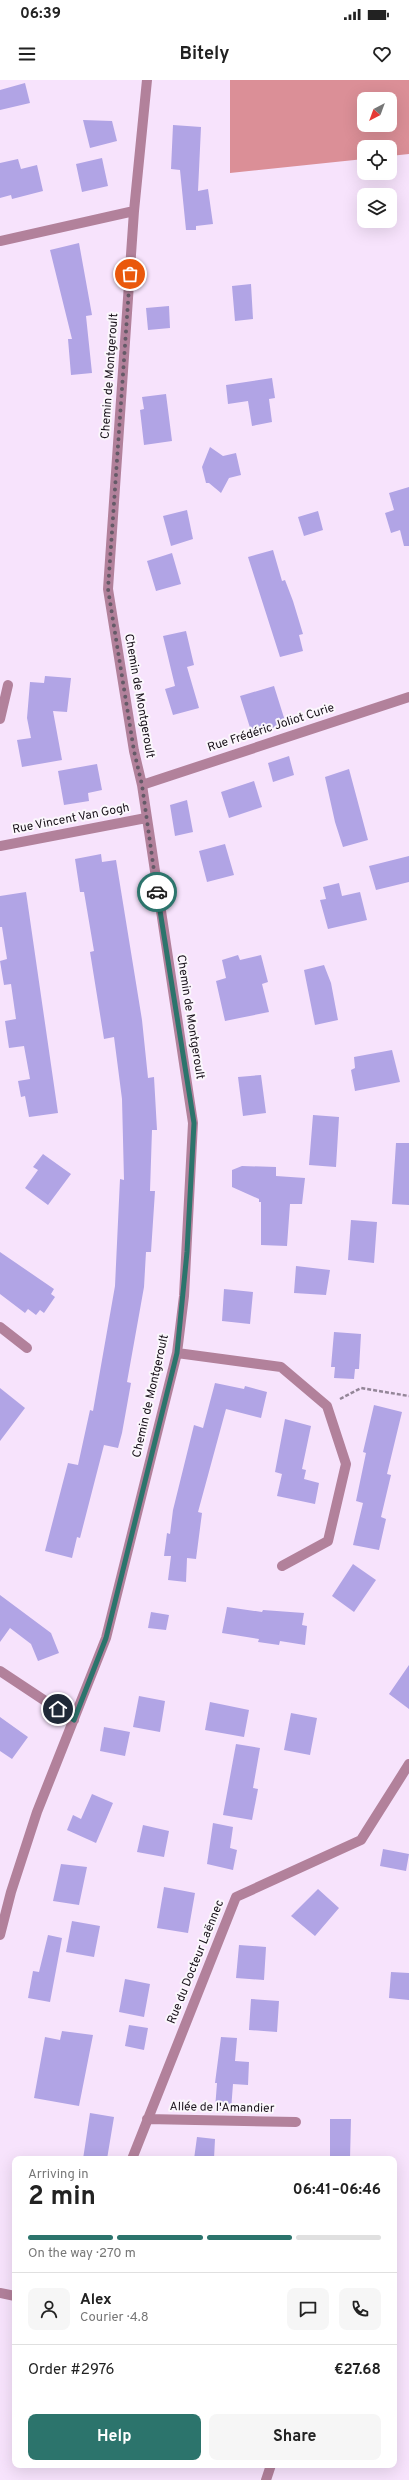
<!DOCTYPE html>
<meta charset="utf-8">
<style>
:root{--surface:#fff;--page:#f6f6f6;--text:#222;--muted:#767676;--line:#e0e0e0;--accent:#2c746c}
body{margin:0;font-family:Overpass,sans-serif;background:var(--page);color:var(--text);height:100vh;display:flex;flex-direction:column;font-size:15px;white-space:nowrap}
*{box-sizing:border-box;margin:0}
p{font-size:13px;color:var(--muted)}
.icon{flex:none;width:22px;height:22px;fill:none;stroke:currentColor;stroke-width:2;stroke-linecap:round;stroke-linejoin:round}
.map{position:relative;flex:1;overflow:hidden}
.drawer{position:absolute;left:12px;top:2076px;width:385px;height:312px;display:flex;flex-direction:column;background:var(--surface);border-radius:8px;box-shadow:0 4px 16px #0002}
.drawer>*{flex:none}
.needle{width:26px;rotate:221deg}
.fabs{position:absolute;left:357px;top:12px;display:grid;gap:8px}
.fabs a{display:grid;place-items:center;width:40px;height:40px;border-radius:8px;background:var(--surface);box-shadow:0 4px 16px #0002;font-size:20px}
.pin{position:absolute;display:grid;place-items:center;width:34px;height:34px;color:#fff;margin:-17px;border:2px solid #fff;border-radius:50%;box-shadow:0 1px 4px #0007}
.courier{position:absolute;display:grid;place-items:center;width:40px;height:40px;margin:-20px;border:3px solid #2c746c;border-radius:50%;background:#fff;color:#222;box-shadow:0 1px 5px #0007}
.overview em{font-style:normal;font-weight:700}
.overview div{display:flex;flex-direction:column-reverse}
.overview{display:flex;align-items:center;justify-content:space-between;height:68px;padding:0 16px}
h1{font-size:26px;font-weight:700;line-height:30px}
.bar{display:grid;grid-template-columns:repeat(4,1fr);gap:6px 4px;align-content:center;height:48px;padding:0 16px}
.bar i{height:5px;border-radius:3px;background:var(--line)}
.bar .current{background:var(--accent)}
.bar p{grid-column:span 4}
.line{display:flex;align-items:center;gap:10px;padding:0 16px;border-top:1px solid var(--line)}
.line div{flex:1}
.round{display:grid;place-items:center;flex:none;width:42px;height:42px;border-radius:8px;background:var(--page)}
.cta{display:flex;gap:8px;margin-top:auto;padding:8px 16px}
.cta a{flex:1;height:46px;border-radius:8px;background:var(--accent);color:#fff;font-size:16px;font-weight:700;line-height:46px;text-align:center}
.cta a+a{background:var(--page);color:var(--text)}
.status{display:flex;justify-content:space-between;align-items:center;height:28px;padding:0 20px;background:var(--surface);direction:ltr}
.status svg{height:11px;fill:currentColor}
header{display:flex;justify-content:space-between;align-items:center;height:52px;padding:0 16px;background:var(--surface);font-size:18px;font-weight:700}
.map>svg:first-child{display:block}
.forest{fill:#db8f97;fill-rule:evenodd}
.building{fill:#b1a4e5}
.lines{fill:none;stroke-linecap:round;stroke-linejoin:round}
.path{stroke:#948698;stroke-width:2.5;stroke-dasharray:4 2;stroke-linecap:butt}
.minor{stroke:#b2819b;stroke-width:10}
.done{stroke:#655a68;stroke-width:4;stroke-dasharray:0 7.2}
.route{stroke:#2c746c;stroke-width:5}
.labels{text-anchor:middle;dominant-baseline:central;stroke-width:4;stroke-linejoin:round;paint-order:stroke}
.street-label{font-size:12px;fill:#171019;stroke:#fbf7fc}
</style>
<div class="status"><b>06:39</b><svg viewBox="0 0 49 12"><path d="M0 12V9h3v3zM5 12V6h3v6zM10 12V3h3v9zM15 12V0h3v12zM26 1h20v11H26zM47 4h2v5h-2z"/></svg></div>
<header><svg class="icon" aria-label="menu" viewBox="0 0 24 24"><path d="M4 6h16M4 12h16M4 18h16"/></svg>Bitely<svg class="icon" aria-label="heart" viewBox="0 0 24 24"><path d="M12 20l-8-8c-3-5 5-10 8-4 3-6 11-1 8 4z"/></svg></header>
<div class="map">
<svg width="409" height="2400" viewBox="0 0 409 2400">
<rect width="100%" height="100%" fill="#f7e3fc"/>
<path class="forest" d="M230,0h179v74l-19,2v-9h-26v12l-134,14zM364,19h26v26h-26z"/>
<path class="building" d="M25,3l5,20 -30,7v-20z
M83,40l29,1 5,20 -27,7z
M173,45l28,2 -3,64 10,-2 5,35 -17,2v4h-10l-6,-60 -9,-1z
M102,78l6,28 -26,6 -6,-28z
M18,79l3,10 16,-4 6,26 -31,8 -1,-4 -11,3v-35z
M79,163l13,72 -6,1 6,57 -21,2 -3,-36h4l-22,-89z
M251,204l2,35 -18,2 -3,-35z
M169,226l1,22 -22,2 -2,-22z
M272,298l3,20 -6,1 3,23 -20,4 -4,-25 -20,3 -2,-19z
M166,314l6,47 -28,4 -4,-35 4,-1 -2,-12z
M210,367l13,9 13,-3 5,22 -12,3 -8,15 -12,-10h-3l-4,-16z
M409,407v59h-5l-4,-16 -9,3 -6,-20 9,-3 -5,-17z
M187,430l6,29 -22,7 -8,-30z
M318,431l5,19 -19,6 -6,-19z
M273,470l9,31 3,-1 8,21 10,33 -4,1 4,16 -23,6 -32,-100z
M172,473l9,31 -25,7 -9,-30z
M186,551l8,34 -7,2 12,41 -26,7 -8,-26 10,-3 -12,-50z
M45,596l26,2 -4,34 -14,-1 9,49 -40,7 -5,-27 14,-2 -4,-20 3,-36 14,1z
M274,606l12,38 -34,10 -12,-38z
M289,676l5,19 -21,7 -5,-19z
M97,684l5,26 -14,3 1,8 -25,4 -6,-34z
M349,689l19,71 -25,7 -8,-25 -10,-45z
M254,701l8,26 -33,11 -8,-26z
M187,720l6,32 -18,4 -5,-31z
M225,764l9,31 -27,7 -8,-31z
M101,774l1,8 14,-2 26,160 6,58 6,-1 3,53h-5l-2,61h5l-4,61h-5l-2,35 -17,95 4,1 -9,50 -4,15 -14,-3 -24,93 -3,-1 -5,21 -27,-7 23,-88 10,2 12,-55 3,1 22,-125 5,-107 4,1 -2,-81 -8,-62 -10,2 -14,-87 4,-1 -10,-59h-4l-5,-33z
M409,776v26l-33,8 -7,-24z
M339,803l3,13 18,-4 7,28 -39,9 -8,-29 6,-1 -3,-12z
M26,812l32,221 -29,4 -4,-21 -4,1 -3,-16 12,-2 -6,-33 -15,2 -4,-27 11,-2 -5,-35 -7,1 -4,-24 7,-2 -5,-32h-2v-31z
M238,875l2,5 21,-5 7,27 -6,2 7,28 -44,9 -9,-40 10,-3 -4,-18z
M324,885l7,18 7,37 -23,5 -11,-55z
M392,970l8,32 -45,9 -4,-21 4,-2 -1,-11z
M261,995l5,38 -23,3 -5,-39z
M313,1035l26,2 -3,50 -27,-2z
M396,1063h13v62l-17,-1z
M43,1074l28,20 -23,31 -23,-17 13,-18 -5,-3z
M242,1086l34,1v9l29,2 -3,26h-12l-3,42 -26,-1v-43h-2v-3l-27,-12v-17z
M351,1140l26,2 -3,41 -26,-3z
M0,1172l54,37 -3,5 4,3 -11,16 -4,-3 -4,5 -8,-6 -3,4 -25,-19z
M296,1186l34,4 -4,25 -32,-2z
M224,1209l29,3 -3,32 -28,-3z
M334,1252l27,2 -2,35h-4l-1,10 -20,-1 1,-11h-4z
M215,1303l29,6 1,-3 22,6 -6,26 -35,-9 -28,103 4,1 -6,46 -9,-1 -1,24 -18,-2 3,-24h-7l3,-23 3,1 3,-24 21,-85 9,3z
M0,1308l25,20 -25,33z
M374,1325l28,7 -15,62 4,1 -10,42 5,2 -7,31 -26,-5 10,-42 -7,-2 10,-48 -3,-1z
M285,1339l26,7 -9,43 4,1 -2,9 15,4 -4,21 -38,-8 5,-22 -7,-2z
M353,1484l23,16 -22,32 -22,-16z
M0,1515l51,38 8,20 -21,8 -7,-17 -21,-16 -10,14z
M227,1527l35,5 1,-2 41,3 -2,12 5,1 -2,19 -25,-4 -1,4 -21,-3 1,-3 -37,-6z
M151,1532l18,3 -3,15 -18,-2z
M409,1585v44l-20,-15z
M139,1616l26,5 -5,31 -27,-5z
M210,1622l39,8 -5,27 -39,-7z
M291,1633l26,5 -7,37 -26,-5z
M0,1637l28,20 -16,22 -12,-8z
M104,1647l26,5 -5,24 -25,-5z
M236,1664l24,4 -7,40 5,1 -6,31 -29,-5z
M92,1714l21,9 -17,40 -29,-13 6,-15 8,4z
M213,1743l20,4 -3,21 7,2 -4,20 -26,-6z
M143,1745l26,6 -5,26 -27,-5z
M383,1769l26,5 -3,17 -26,-5z
M61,1784l26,3 -8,38 -26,-4z
M164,1807l31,6 -7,40 -31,-5z
M318,1809l21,19 -24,28 -24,-20z
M72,1841l28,5 -6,31 -28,-5z
M48,1855l14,3 -12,64 -22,-4 5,-27 6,1z
M239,1865l27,2 -2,33 -28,-2z
M391,1892l18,1v27l-20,-2z
M125,1899l25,5 -6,33 -25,-5z
M251,1919l28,2 -2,31 -28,-2z
M129,1945l19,3 -4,22 -19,-4z
M62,1951l31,4 -14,71 -45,-8 11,-61 15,3z
M221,1957l16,1 -2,23 14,1 -1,23 -15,-1 -2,26 -16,-1 2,-26h-2z
M90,2033l24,4 -7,42h-24z
M330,2039h21l-1,40h-20z
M197,2057l18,2 -1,20h-20z"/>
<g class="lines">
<path class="path" d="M340,1319l21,-11 48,8"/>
<path class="minor" d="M0,161l134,-30
M0,639l8,-34
M142,705l267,-88
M0,766l146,-28
M0,1247l27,21
M177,1273l104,14 46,39 19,58 -18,77 -46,25
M0,1591l74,49
M0,1855l11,-43 26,-80 69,-174 71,-285 7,-57 9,-173 -51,-338 -8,-34 -26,-162 26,-378 13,-131
M147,2039l149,3
M132,2079l104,-262 125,-57 48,-76
M0,2213l15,3
M266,2400l5,-15"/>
</g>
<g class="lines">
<path class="done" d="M130,194l-22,315 26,162 8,34 15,107"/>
<path class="route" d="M58,1629l16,11 32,-82 71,-285 10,-101 7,-129 -37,-231"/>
</g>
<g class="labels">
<g class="street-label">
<text transform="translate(110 296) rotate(-86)">Chemin de Montgeroult</text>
<text transform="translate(139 616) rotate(80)">Chemin de Montgeroult</text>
<text transform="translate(271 648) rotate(-18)">Rue Frédéric Joliot Curie</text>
<text transform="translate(71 739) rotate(-11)">Rue Vincent Van Gogh</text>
<text transform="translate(190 937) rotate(81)">Chemin de Montgeroult</text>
<text transform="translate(151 1316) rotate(-77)">Chemin de Montgeroult</text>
<text transform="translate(196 1882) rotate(-68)">Rue du Docteur Laënnec</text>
<text transform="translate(222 2028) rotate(1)">Allée de l'Amandier</text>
</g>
</g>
</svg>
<div class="fabs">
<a><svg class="needle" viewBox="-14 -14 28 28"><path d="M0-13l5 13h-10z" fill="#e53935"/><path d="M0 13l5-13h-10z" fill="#767676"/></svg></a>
<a><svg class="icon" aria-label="locate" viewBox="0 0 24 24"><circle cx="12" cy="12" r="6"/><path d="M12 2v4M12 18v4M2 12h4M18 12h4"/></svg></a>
<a><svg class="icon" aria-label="layers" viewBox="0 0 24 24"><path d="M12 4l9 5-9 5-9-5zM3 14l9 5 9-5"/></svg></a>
</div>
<div class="pin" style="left:130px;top:194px;background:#ea580c"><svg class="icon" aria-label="bag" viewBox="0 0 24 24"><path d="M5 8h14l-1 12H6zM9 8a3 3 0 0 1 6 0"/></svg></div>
<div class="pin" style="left:58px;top:1629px;background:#1f2937"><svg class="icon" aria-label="home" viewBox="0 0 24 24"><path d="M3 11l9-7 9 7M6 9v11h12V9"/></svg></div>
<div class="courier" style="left:157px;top:812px"><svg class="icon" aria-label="car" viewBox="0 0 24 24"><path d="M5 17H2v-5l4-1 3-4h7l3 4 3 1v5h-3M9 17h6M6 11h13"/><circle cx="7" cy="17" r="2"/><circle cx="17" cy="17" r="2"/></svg></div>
<section class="drawer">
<div class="overview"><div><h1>2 min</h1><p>Arriving in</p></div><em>06:41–06:46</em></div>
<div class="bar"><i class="current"></i><i class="current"></i><i class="current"></i><i></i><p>On the way · 270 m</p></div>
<div class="line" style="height:72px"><a class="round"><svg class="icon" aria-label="person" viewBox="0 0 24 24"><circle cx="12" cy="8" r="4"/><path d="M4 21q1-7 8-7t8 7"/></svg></a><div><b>Alex</b><p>Courier · 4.8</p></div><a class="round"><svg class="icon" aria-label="chat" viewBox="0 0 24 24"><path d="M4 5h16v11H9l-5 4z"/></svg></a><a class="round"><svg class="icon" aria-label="phone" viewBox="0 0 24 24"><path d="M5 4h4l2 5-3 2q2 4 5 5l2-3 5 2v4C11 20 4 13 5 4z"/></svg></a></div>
<div class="line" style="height:52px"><div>Order #2976</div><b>€27.68</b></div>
<div class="cta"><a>Help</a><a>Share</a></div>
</section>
</div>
